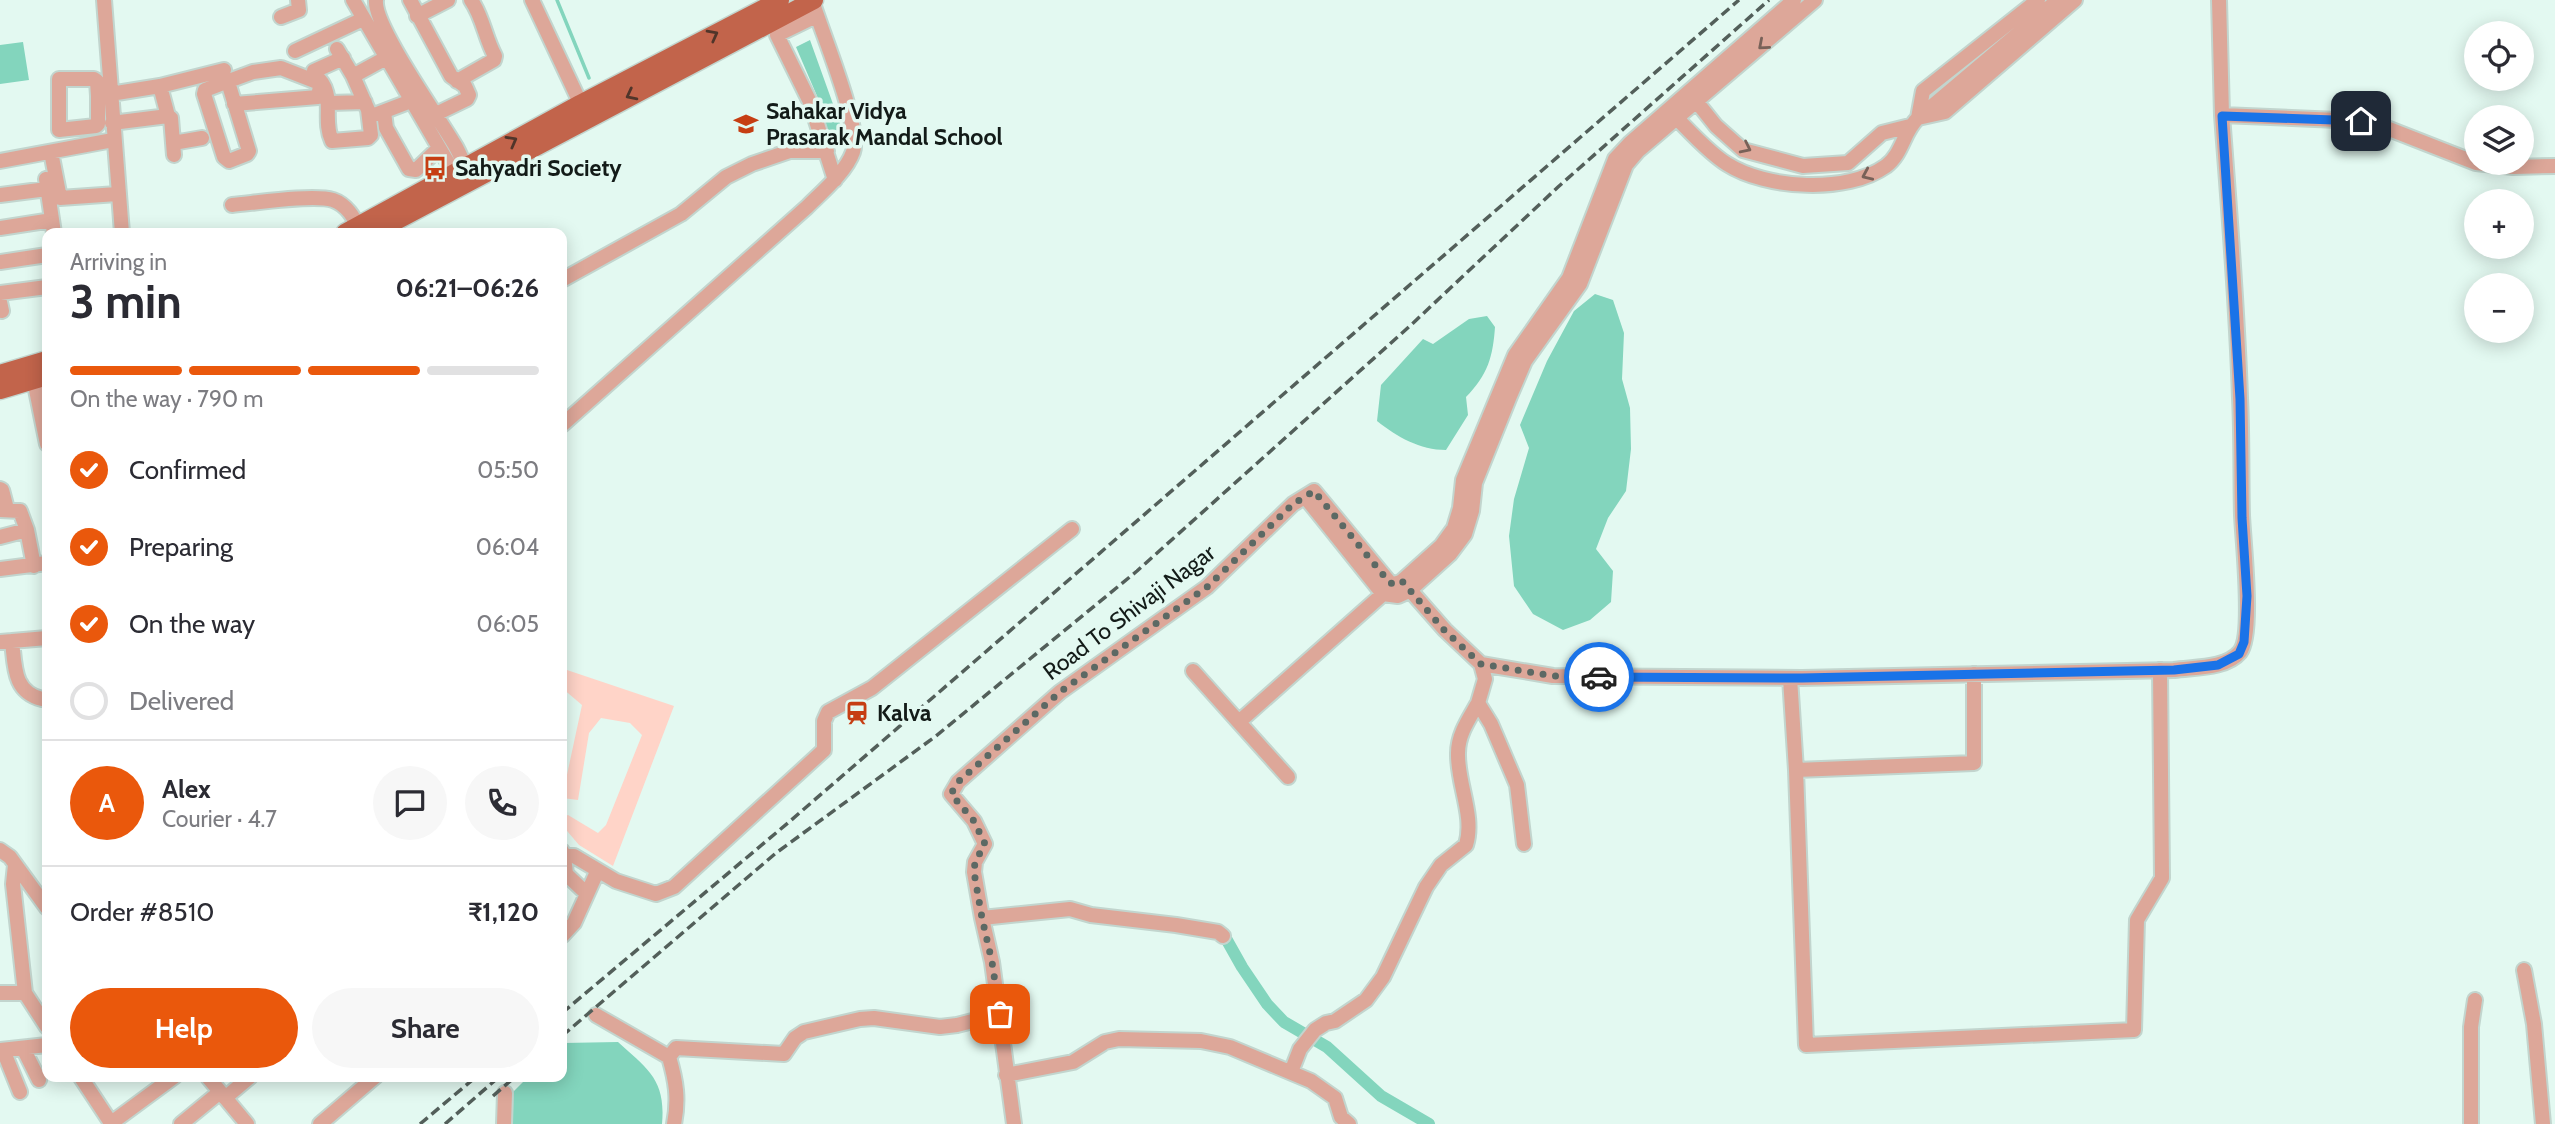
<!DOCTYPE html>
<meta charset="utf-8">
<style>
:root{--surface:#fff;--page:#f7f7f7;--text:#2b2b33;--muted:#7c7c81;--line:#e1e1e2;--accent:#ea580c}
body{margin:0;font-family:Cabin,sans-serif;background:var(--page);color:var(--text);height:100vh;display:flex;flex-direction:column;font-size:26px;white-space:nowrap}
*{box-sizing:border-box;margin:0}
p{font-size:23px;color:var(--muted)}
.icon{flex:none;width:38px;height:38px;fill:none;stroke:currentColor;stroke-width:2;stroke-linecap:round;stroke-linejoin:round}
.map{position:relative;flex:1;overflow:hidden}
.side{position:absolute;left:42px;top:228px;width:525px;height:854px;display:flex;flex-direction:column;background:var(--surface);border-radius:14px;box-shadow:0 4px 18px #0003}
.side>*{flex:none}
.buttons{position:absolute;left:2464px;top:21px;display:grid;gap:14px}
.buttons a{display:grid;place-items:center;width:70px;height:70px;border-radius:50%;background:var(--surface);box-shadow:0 4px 18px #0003;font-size:35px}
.pin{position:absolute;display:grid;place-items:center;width:60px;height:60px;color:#fff;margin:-30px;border-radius:14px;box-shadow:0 4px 10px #0006}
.courier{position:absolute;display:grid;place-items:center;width:70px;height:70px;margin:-35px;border:5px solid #1a73e8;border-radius:50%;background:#fff;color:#222;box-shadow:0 2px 9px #0007}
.head em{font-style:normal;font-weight:700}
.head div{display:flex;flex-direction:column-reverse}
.head{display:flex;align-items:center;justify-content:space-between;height:119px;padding:0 28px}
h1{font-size:46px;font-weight:700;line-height:52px}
.bar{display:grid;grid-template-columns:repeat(4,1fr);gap:10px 7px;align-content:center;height:84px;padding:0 28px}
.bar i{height:9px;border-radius:5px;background:var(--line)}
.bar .on{background:var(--accent)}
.bar p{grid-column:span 4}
.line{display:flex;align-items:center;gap:18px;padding:0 28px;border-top:2px solid var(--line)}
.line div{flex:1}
.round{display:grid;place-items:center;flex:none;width:74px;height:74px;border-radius:37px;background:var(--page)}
ol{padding:0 28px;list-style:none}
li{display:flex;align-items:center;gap:21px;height:77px}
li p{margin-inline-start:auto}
li .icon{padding:7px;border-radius:50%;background:var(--accent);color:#fff;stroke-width:4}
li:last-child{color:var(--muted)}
li i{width:38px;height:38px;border:4px solid var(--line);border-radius:50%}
.cta{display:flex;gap:14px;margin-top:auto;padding:14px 28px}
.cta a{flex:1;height:80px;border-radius:42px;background:var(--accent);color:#fff;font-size:28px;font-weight:700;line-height:80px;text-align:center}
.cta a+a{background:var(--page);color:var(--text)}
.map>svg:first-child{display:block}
.green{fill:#ffd4c8}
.water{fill:#83d5bd}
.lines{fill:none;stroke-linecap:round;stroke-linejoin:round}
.stream{stroke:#83d5bd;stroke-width:3.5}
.canal{stroke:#83d5bd;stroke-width:12}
.minor-casing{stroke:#c2d5ce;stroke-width:18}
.major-casing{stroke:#c2d5ce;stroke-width:21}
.minor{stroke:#dda799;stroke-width:14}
.major{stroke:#c2644b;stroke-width:18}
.rail{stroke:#535f5a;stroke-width:3.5;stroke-dasharray:10 5;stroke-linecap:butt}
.oneway{stroke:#50352a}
.oneway2{stroke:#786158}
.done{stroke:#5c6964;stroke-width:7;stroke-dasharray:0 12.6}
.route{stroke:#1a73e8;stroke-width:9}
.labels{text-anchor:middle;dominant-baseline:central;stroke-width:7;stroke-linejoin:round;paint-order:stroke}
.poi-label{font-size:23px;font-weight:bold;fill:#131b18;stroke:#e3f9f1;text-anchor:start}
.street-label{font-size:23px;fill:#131b18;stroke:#e3f9f1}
</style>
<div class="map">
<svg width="2555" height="1124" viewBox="0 0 2555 1124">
<rect width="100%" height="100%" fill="#e3f9f1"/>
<path class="green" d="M564,669l110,37 -61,160 -34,-21 -17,-20v-8l6,-2 30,18 8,-8 36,-90 -12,-12 -29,-5 -12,15 -11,67 -16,-2 20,-93 -20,-17z"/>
<path class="water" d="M810,40l37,103 -15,2 -12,-42 -24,-56z
M23,42l6,38 -29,4v-39z
M1595,294l18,6 11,33 -2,46 8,29 1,41 -5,42 -18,27 -12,31 17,22 -2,31 -21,18 -27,10 -30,-16 -19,-28 -5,-50 5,-37 15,-51 -9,-23 27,-64 27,-50z
M1487,316l8,11c-2,29 -7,48 -29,70l2,18 -22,35c-26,0 -49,-13 -69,-29l4,-36 42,-46 10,5 36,-25z
M618,1042c30,27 48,38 44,82h-153l2,-30 18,-18h33l1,-33z"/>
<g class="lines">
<path class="stream" d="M557,0l32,78"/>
<path class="canal" d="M1224,935l18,32 25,37 17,18 43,25 54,49 48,28"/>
<g class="minor-casing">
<path id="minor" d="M104,0l18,233
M353,0l105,180
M376,0c-3,26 64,119 80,147 5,9 9,20 13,30
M410,0l41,76 14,10 4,9 -2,4 -31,15
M532,0l53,113
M2038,0l-115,91 -5,27 27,-6 130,-112
M2219,0l3,115 139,6 23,6 92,36 37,4 42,-1
M417,16l31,-16
M816,16l-39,19 33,67 25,78
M281,17l18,-7 -1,-10
M337,49l16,27 33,-18
M295,51l68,-32
M343,58l-29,13v3c24,20 7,44 18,67l36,-3 3,-3 -3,-25 -15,-34
M213,73l5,12 35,-13 28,-4 36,14 3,4 -2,11 -84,7
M457,81l37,-21 1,-4c-10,-18 -12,-39 -24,-56
M218,85l-13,5 -1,4 20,63 5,4 18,-7 2,-3 -21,-69
M98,96l-1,-15 -3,-2h-35v51l37,-4 2,-2v-28l62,-10 64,-16
M1692,96l24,30 27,24 60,16 45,-3 34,-30 28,-7
M330,103l35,-1
M384,112l2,16 23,41 7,1 23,-22
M1672,113c14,15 37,40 55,51 39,25 120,30 159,2 17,-13 17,-34 32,-48l140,-118
M377,114l34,-13
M168,116l3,2 3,37
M112,123l56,-7 -8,-30
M173,143l29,-5
M51,152l9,46 57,-4
M0,161l113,-21
M46,179l8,54
M0,195l47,-6
M232,205c23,-2 81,-11 101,-5 15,5 22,20 29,33
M0,228l52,-8
M0,262l47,-7
M562,280l119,-66 45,-37 26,-13 38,-13h37
M0,293l47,-6
M0,302l2,9
M32,370l15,74
M562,425l245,-218c15,-15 39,-35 46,-55 9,-25 -32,-121 -41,-152
M0,489l2,1 5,19
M1306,498l77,96 15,2 11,-5 41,-37 15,-20 7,-23 3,-28 35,-87 15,-35 55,-77 46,-119 12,-14 177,-151
M0,510l20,1 7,19 -27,7
M27,530l7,36
M0,569l47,-6
M1402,581l43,49 36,34 72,12 249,2 372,-8c20,-3 52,-1 66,-18 14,-17 3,-111 2,-137 -1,-39 0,-78 -2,-117 -3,-95 -11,-189 -18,-283
M12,641c3,25 1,51 30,58
M0,642l47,-4
M1481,664l4,15 -7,24 13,21 26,61 7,59
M1193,671l95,106
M1790,678l6,92 10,275c109,-4 219,-11 328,-15l3,-110 25,-42 -2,-208
M1240,721l143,-127 4,-7
M1796,770l178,-7v-89
M0,850l10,7 37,51
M562,851l2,5h10l42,25 40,13 18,-7 150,-137v-29l4,-9 44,-24 200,-159
M564,856l2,18 21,20
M15,865l-2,19 12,109 22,34
M982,918l88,-9 21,6 85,10 42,7 5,4
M562,936l12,-13 23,-51
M2524,970l10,54 9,100
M0,993h25
M596,1015l73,42
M23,1048l16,32
M0,1050l47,-5
M3,1050l17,42
M1291,1072l9,-23 15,-19 11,-7 9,-2 31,-21 17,-23 43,-90 15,-22 25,-20c9,-29 -9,-62 -8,-92 0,-19 11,-34 20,-50
M1006,1075l67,-13 32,-20 14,-3 82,2 29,6 81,34 24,17 6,19 8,7
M80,1076l31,47
M207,1076l40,48
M225,1098l26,-22
M110,1124l65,-48
M181,1124l39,-32
M320,1124l56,-48
M504,1124l1,-31
M674,1124c5,-25 2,-43 -5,-67l7,-9 108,6 11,-16 9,-6 56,-13 14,-1 66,9 17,-2 43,-11
M1014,1124l-22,-162 -10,-44 -8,-46 1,-10 10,-18 -11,-23 -23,-27 7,-12 102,-90 147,-105 86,-83 21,-13 76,92 6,1 6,-3 39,-35 13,-18 6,-20 3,-28 52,-125 54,-77 46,-119 15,-16 164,-143
M2471,1124v-97l4,-27"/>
</g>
<g class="major-casing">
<path id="major" d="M345,233l235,-129 200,-104
M373,233l441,-233
M0,374l47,-14
M0,390l47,-14"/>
</g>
<use href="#minor" class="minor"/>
<use href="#major" class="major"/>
<path class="rail" d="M562,1013l227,-191 950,-822
M562,1036l214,-183 160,-117 201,-165 274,-246 147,-138 211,-187
M493,1096l23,-20
M420,1124l57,-48
M445,1124l55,-48"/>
</g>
<defs><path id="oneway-chevron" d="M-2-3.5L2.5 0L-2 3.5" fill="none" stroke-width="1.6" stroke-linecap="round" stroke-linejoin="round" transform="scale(1.75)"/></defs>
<g class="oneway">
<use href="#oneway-chevron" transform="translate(713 35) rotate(-28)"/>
<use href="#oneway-chevron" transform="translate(631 95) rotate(153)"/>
<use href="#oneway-chevron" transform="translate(512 141) rotate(-29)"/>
</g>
<g class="oneway2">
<use href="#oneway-chevron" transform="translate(1763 45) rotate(139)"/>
<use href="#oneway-chevron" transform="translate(1746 148) rotate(26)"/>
<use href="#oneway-chevron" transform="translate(1867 175) rotate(156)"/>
</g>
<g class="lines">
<path class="done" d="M1000,1014l-8,-52 -10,-44 -8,-46 1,-10 10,-18 -11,-23 -23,-27 7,-12 102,-90 147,-105 86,-83 21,-13 76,92 6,1 6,-3 43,50 36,33 72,12 46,1"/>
<path class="route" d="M1599,677l203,1 372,-8 44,-5 21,-11 5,-12 3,-46 -5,-78 -2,-119 -18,-283 139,5"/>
</g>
<defs>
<g id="school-bare" transform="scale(1.89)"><path d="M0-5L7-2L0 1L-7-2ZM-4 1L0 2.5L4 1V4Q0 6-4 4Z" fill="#c63e13" stroke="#e3f9f1" stroke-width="2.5" paint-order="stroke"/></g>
<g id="bus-bare" transform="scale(1.89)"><path d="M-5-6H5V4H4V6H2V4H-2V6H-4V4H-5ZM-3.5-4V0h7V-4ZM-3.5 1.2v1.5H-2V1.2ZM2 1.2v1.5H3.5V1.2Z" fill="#c63e13" stroke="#e3f9f1" stroke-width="2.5" paint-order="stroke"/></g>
<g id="station-bare" transform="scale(1.89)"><path d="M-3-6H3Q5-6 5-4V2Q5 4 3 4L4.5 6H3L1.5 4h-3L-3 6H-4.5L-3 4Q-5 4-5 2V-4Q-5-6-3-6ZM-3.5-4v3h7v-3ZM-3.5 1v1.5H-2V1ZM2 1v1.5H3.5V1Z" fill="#c63e13" stroke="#e3f9f1" stroke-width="2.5" paint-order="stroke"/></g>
</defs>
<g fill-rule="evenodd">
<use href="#school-bare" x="746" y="124"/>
<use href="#bus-bare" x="435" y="168"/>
<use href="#station-bare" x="857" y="713"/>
</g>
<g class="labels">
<g class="poi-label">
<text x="766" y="111">Sahakar Vidya<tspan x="766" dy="26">Prasarak Mandal School</tspan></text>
<text x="455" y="168">Sahyadri Society</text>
<text x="877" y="713">Kalva</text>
</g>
<g class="street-label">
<text transform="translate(1129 612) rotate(-37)">Road To Shivaji Nagar</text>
</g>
</g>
</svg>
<div class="buttons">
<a><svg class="icon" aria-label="locate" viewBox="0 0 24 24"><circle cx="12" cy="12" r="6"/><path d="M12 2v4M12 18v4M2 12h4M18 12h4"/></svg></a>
<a><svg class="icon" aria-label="layers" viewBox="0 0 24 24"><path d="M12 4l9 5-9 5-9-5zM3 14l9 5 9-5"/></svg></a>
<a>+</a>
<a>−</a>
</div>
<div class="pin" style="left:1000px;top:1014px;background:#ea580c"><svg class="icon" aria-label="bag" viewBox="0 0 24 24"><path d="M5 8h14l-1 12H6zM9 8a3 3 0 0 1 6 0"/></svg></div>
<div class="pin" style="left:2361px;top:121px;background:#1f2937"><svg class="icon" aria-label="home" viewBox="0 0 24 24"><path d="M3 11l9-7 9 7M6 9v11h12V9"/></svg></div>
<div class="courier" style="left:1599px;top:677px"><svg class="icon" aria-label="car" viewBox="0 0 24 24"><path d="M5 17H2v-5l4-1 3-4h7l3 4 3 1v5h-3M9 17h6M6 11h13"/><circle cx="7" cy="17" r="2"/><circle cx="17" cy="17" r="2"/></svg></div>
<section class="side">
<div class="head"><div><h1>3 min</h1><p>Arriving in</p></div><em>06:21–06:26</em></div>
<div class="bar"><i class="on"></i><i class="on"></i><i class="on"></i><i></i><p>On the way · 790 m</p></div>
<ol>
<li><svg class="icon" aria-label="check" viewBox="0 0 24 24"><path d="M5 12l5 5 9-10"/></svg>Confirmed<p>05:50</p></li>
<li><svg class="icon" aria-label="check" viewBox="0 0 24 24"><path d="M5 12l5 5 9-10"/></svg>Preparing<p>06:04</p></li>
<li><svg class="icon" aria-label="check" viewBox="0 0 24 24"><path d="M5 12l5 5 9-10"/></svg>On the way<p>06:05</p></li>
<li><i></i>Delivered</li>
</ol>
<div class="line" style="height:126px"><b class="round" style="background:var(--accent);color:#fff">A</b><div><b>Alex</b><p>Courier · 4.7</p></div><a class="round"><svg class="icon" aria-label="chat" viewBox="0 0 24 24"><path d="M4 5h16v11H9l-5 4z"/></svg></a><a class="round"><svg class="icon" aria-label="phone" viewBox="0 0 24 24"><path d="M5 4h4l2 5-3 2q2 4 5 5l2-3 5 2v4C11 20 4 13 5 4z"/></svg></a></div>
<div class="line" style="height:91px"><div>Order #8510</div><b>₹1,120</b></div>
<div class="cta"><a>Help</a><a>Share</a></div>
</section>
</div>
